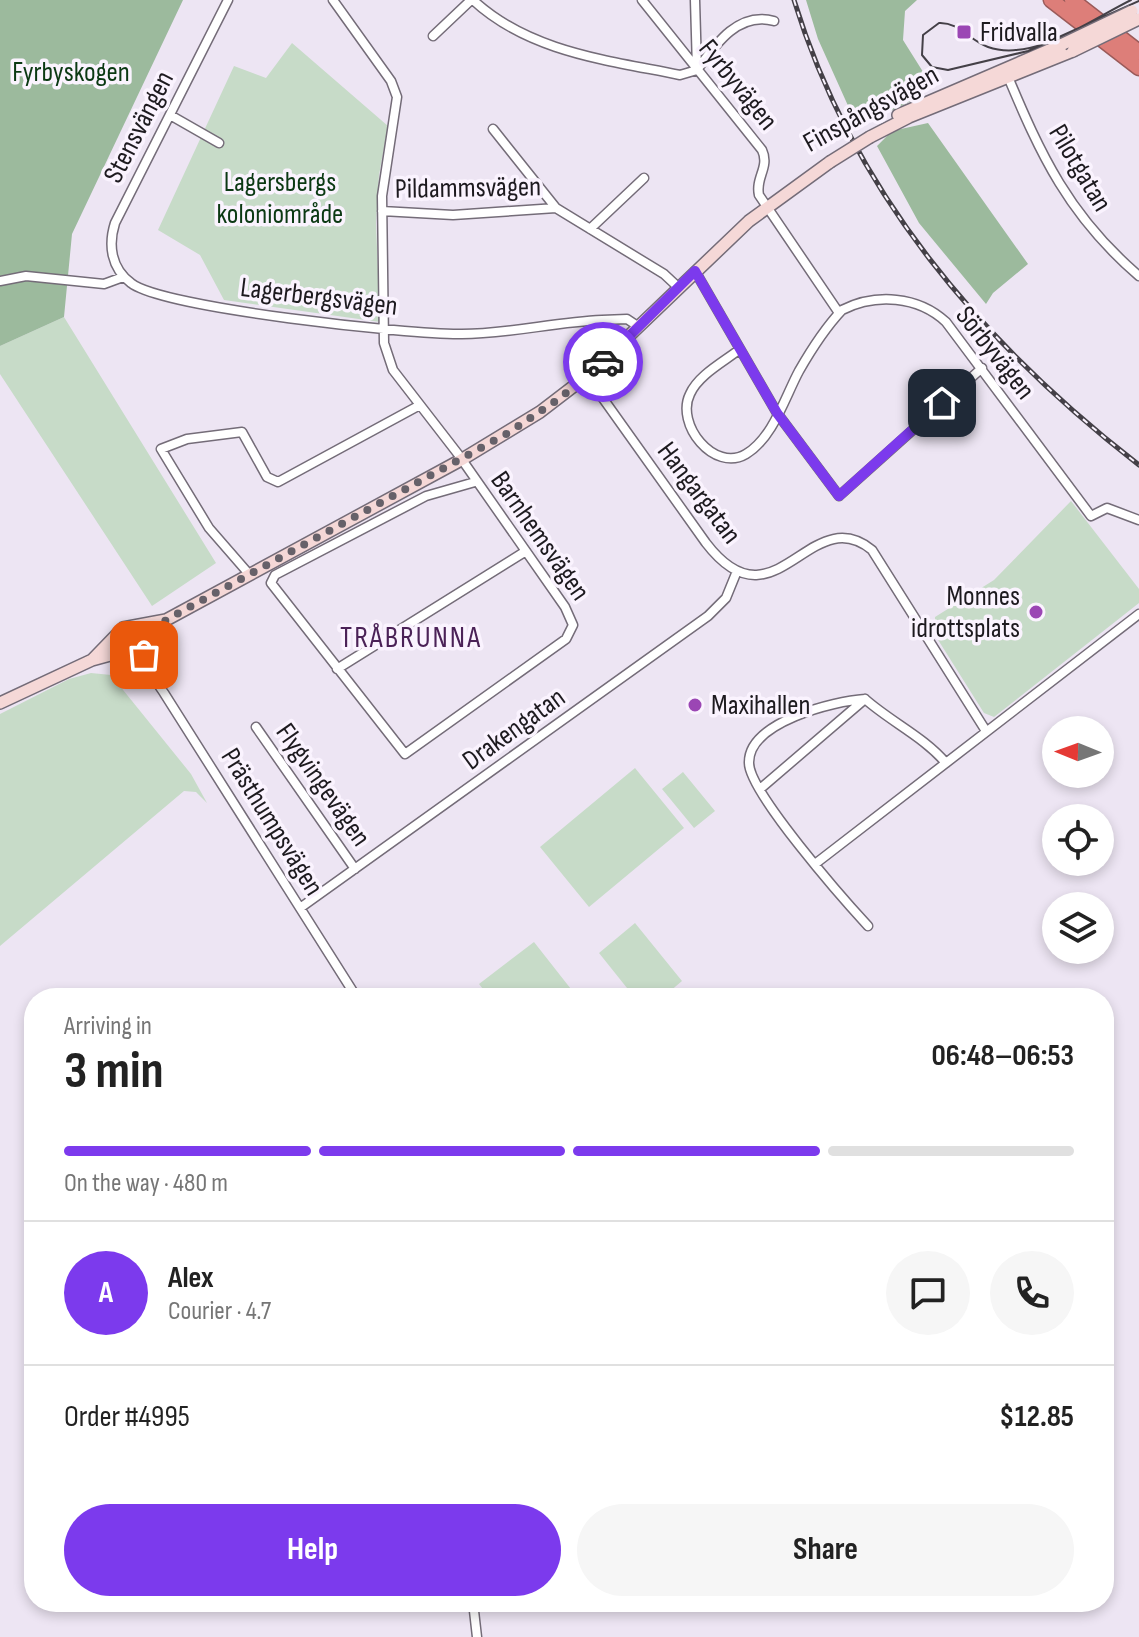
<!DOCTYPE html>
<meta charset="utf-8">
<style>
:root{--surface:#fff;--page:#f6f6f6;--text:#222;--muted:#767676;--line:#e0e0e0;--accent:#7c3aed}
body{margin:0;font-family:"Sofia Sans Condensed",sans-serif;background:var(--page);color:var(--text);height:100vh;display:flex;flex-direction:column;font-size:30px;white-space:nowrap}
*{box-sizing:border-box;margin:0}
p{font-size:26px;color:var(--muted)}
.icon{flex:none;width:44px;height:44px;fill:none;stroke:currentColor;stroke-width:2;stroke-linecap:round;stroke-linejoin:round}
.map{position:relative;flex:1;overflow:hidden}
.side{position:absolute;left:24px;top:988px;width:1090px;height:624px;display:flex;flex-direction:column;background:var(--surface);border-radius:32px;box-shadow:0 4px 12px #0003}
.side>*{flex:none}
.needle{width:52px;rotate:271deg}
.controls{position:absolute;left:1042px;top:716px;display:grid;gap:16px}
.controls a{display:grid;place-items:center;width:72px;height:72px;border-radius:50%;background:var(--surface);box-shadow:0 4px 12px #0003;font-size:40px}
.pin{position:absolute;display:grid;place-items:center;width:68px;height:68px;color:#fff;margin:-34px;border-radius:16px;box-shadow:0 4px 12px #0006}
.courier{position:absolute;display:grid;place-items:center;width:80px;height:80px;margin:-40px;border:6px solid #7c3aed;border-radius:50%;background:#fff;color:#222;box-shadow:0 2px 10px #0007}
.overview em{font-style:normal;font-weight:700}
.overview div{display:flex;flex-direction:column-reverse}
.overview{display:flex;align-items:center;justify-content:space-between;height:136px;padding:0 40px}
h1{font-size:52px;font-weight:700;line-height:60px}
.bar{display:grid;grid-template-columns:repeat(4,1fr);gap:12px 8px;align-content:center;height:96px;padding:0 40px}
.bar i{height:10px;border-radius:6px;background:var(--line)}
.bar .selected{background:var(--accent)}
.bar p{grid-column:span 4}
.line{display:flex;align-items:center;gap:20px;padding:0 40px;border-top:2px solid var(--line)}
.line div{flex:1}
.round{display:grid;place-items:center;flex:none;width:84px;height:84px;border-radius:42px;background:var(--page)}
.button{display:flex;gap:16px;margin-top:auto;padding:16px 40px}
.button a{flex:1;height:92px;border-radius:48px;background:var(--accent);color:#fff;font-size:32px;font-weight:700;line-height:92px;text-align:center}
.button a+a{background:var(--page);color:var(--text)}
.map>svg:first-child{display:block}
.green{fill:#c7dbc8}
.forest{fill:#9cba9d}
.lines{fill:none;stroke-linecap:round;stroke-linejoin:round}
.street-casing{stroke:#746c78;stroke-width:11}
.secondary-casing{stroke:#746c78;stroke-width:14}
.highway-casing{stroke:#9a5b5a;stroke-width:17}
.street{stroke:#fff;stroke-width:8}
.secondary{stroke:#f5d8d7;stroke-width:11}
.highway{stroke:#dd7e79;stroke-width:14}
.tram{stroke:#444047;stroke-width:2}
.rail-casing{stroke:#444047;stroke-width:5}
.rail{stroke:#faf3fe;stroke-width:2;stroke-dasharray:6;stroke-linecap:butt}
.secondary-bridge-casing{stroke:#746c78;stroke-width:14;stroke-linecap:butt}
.secondary-bridge{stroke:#f5d8d7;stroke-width:11}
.done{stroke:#666169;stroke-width:8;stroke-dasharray:0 14.4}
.route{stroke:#7c3aed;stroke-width:10}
.poi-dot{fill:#9b46b4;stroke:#faf3fe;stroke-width:3}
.labels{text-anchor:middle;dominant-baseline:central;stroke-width:7;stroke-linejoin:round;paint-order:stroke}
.poi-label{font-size:28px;fill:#1d1a1f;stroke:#faf3fe;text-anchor:start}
.park-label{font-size:28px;fill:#0b3913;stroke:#faf3fe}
.street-label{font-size:28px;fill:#1d1a1f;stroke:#faf3fe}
.neighbourhood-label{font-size:30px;letter-spacing:2px;fill:#4b2257;stroke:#faf3fe}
</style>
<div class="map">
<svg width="1139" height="1637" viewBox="0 0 1139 1637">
<rect width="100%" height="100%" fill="#ede5f3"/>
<path class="green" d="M292,43l96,83 -9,49 -3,48 4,99 -156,-22 -24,-45 -42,-25 76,-164 32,12z
M64,317l152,246 -64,43 -152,-232v-28z
M1071,501l68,88v14l-145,114 -10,-4 -49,-78v-18l59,-37z
M91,673l20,2 80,99 16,29 -11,-11 -12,-1 -184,155v-232l69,-35z
M635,768l49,60 -95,79 -49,-60z
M683,772l32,39 -21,17 -32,-39z
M635,923l47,58 -20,17h-27l-36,-45z
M534,942l44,56h-88l-11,-14z"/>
<path class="forest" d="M0,0h183l-111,234 -8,83 -64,29z
M806,0h111l-12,11 -2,29 22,35 -8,23 -54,27 -9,-6 -36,-80z
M928,123l100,141 -35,29 -7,11 -67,-81 -42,-77 15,-15z"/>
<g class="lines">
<g class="street-casing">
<path id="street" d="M228,0l-113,223c-7,22 -4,45 16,60 31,25 281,52 331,51 46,0 93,-12 140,-14l25,-1 12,8
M333,0l58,81 6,16 -15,99 2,147 9,27 65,84 107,153 8,18 -7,14 -161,115 -134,-171 4,-8 151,-79 49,-14
M473,0c56,52 134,60 207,75l17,-5
M642,0l120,150c8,17 -7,28 -3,45l80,118
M695,0l2,69
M433,36l38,-36
M697,70c18,-25 41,-59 77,-49
M1006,72c35,84 63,144 133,204
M170,115l49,28
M493,129l63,79
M382,211l71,4 103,-7 108,66 15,14
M590,229l54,-51
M695,271l82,142 62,83 143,-128
M0,281l26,-5 78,8 19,-7
M740,349c-15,12 -42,26 -50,45 -15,30 24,79 56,60 27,-16 39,-57 53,-83 12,-21 26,-43 43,-61 34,-17 76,-14 104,12l145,194 16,-8 32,12
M587,376l119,167c69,90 104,-44 166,7l114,181
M249,574l-40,-46 -48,-79 26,-10 55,-7 25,45 11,5 142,-77
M130,656l19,15 15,22 193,305
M337,669l189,-118
M865,699c-31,2 -117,23 -116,64 0,29 95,137 119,163
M256,727l99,142
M760,789l105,-90c26,23 59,38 81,64
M815,864l324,-250
M300,908l408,-292 18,-18 11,-27
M473,1602l4,35"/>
</g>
<g class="secondary-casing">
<path id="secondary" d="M898,115l165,-71
M870,137l39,-20 164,-66
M92,660l31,-32 43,-8 295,-160 79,-48 47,-36 162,-155 81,-59
M0,703l92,-43 22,-6h23l27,-32"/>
</g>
<g class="highway-casing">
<path id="highway" d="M1051,0l88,68
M1072,0l67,52"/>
</g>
<use href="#street" class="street"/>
<use href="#secondary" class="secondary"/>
<use href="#highway" class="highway"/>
<path class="tram" d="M1131,0c-39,19 -98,63 -143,47 -19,-7 -29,-25 -49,-24l-16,12 -1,20 10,12 16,3 80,-19 111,-50"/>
<g class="rail-casing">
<path id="rail" d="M794,0c59,193 188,343 345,465"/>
</g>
<use href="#rail" class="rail"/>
<g class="secondary-bridge-casing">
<path id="secondary-bridge" d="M1063,44l69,-33
M1073,51l66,-32
M830,162l40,-25"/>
</g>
<use href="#secondary-bridge" class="secondary-bridge"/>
</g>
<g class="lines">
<path class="done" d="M144,655v-13l22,-22 342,-187 52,-35 43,-36"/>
<path class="route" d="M603,362l92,-91 82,142 62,83 103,-93"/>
</g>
<g class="poi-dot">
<rect x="956" y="24" width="16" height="16" rx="4"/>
<circle cx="1036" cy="612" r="8"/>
<circle cx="695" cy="705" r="8"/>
</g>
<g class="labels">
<g class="poi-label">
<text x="980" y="32">Fridvalla</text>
<text x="1020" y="596" text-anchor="end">Monnes<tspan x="1020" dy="32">idrottsplats</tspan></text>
<text x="711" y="705">Maxihallen</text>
</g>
<g class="park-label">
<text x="71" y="72">Fyrbyskogen</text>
<text x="280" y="182">Lagersbergs<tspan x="280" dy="32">koloniområde</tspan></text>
</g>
<g class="street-label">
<text transform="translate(738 85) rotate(51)">Fyrbyvägen</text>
<text transform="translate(871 109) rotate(-29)">Finspångsvägen</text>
<text transform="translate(139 127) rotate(-63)">Stensvängen</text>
<text transform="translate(1080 168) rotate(59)">Pilotgatan</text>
<text transform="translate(468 188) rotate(-1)">Pildammsvägen</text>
<text transform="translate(319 297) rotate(7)">Lagerbergsvägen</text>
<text transform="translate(995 353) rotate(52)">Sörbyvägen</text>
<text transform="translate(699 493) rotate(53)">Hangargatan</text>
<text transform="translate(540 536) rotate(55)">Barnhemsvägen</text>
<text transform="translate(514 729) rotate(-36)">Drakengatan</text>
<text transform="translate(323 785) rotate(55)">Flygvingevägen</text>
<text transform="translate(272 822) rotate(58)">Prästhumpsvägen</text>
</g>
<g class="neighbourhood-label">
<text x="411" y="638">TRÅBRUNNA</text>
</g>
</g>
</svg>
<div class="controls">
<a><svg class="needle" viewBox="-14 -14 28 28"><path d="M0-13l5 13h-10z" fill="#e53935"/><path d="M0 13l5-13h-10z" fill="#767676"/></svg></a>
<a><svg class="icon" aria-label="locate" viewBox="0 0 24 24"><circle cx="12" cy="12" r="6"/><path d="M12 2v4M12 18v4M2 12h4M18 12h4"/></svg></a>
<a><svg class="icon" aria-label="layers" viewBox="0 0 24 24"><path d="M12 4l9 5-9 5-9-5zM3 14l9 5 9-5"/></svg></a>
</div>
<div class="pin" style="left:144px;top:655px;background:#ea580c"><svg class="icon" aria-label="bag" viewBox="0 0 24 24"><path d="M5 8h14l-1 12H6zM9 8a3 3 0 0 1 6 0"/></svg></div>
<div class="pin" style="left:942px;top:403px;background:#1f2937"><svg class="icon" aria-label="home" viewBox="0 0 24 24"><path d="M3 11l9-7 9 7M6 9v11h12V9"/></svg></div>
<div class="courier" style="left:603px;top:362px"><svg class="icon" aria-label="car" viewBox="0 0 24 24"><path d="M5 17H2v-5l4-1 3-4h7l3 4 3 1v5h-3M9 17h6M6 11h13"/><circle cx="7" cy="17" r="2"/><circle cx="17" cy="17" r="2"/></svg></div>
<section class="side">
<div class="overview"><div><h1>3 min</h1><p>Arriving in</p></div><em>06:48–06:53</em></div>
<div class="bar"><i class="selected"></i><i class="selected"></i><i class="selected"></i><i></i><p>On the way · 480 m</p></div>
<div class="line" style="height:144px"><b class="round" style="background:var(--accent);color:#fff">A</b><div><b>Alex</b><p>Courier · 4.7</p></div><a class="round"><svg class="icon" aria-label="chat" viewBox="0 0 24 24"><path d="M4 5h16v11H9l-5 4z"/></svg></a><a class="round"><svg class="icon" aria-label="phone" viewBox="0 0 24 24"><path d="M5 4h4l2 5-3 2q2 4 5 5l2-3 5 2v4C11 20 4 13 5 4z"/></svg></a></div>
<div class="line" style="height:104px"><div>Order #4995</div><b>$12.85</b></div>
<div class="button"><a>Help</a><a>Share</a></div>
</section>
</div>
